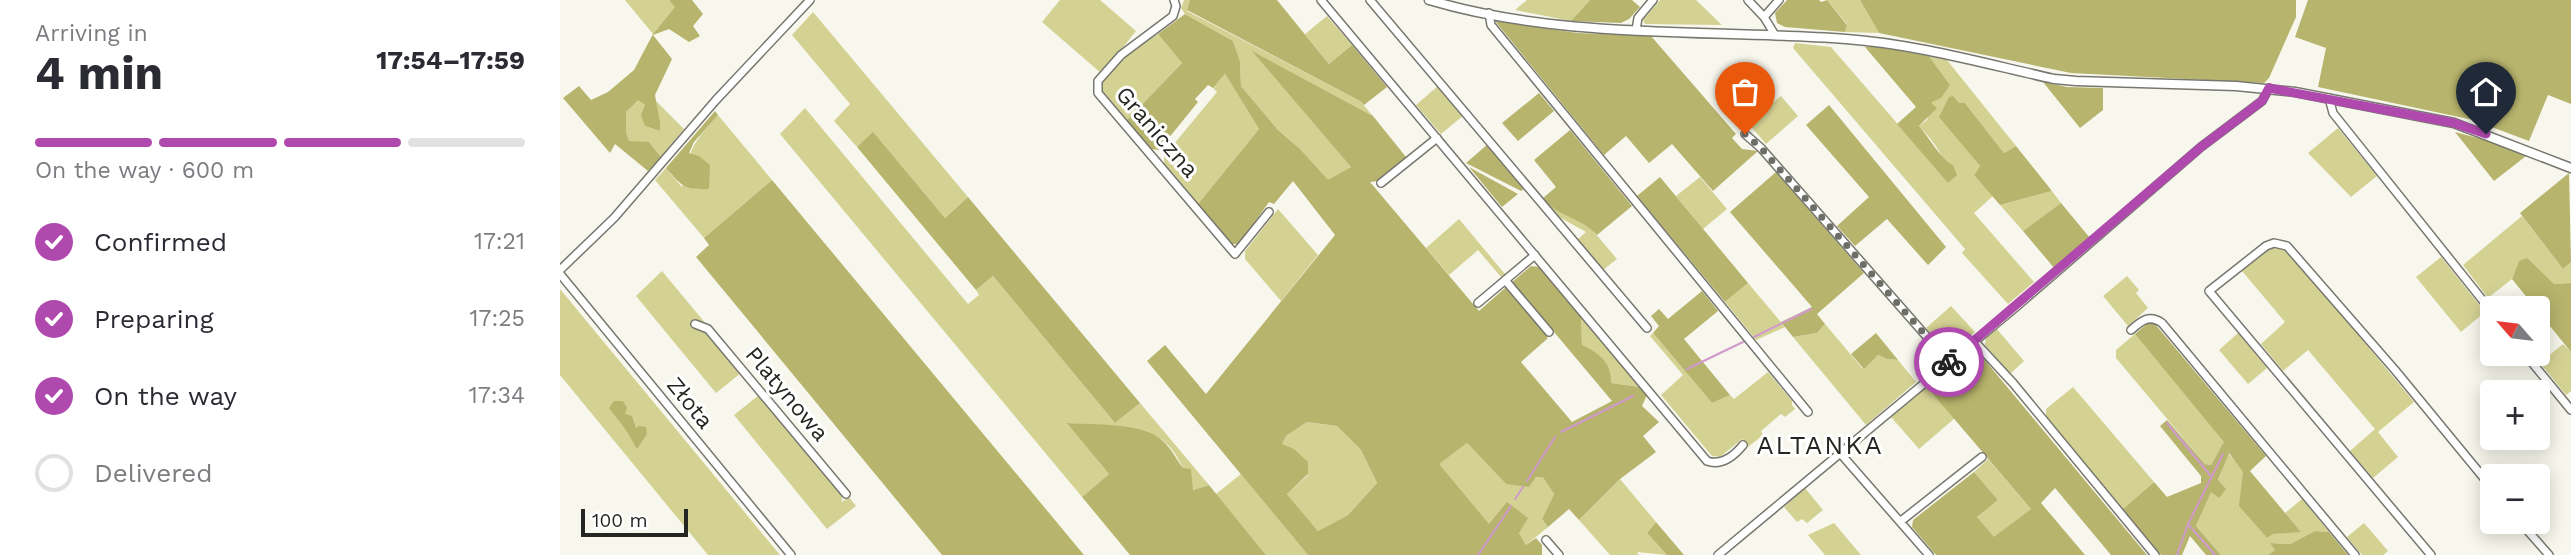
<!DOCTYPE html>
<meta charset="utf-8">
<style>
:root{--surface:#fff;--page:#f7f7f7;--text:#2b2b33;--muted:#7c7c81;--line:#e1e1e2;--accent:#b049ad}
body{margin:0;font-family:"Work Sans",sans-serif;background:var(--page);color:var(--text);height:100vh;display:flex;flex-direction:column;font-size:26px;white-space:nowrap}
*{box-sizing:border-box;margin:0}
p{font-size:23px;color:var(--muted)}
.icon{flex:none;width:38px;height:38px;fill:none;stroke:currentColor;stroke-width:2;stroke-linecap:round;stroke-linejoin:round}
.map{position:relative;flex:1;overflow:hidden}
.side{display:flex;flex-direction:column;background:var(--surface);width:560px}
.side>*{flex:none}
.needle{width:46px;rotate:298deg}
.tools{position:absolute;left:1920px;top:296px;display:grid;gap:14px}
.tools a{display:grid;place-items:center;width:70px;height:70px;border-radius:7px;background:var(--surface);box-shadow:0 4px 18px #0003;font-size:35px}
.scale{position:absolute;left:21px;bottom:18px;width:107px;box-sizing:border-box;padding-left:7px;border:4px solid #252521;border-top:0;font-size:19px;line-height:24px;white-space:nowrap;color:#252521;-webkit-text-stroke:5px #fff;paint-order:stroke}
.pin{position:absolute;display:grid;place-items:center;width:60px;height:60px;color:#fff;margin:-72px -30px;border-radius:50% 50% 50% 0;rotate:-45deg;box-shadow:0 0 7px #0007}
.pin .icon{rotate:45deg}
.courier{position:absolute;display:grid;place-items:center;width:70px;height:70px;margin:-35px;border:5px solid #b049ad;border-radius:50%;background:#fff;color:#222;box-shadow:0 2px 9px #0007}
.headline em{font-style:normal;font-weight:700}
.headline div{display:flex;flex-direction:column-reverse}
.headline{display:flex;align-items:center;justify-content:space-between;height:119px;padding:0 35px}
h1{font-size:46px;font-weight:700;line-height:52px}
.bar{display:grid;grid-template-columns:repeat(4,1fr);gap:10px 7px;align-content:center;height:84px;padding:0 35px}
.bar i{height:9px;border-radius:5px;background:var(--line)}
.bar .selected{background:var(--accent)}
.bar p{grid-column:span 4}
ol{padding:0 35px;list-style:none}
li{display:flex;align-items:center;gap:21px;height:77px}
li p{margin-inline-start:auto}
li .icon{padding:7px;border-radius:50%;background:var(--accent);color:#fff;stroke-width:4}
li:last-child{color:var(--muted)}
li i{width:38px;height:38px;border:4px solid var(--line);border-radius:50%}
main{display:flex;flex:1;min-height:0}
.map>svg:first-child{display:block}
.green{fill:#d4d293}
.forest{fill:#b7b46d;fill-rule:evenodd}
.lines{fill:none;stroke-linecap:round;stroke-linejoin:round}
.stream{stroke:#d09acc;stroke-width:2}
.minor-casing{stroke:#77776f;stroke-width:10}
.tertiary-casing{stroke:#77776f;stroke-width:11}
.minor{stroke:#fff;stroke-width:7}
.tertiary{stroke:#fff;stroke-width:8}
.done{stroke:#6e6e68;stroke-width:7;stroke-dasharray:0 12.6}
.route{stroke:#b049ad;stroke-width:9}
.labels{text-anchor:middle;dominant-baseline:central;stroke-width:6;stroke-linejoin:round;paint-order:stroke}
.street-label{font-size:23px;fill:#252521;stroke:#fff}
.quarter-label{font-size:26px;letter-spacing:2px;fill:#252521;stroke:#fff}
</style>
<main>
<section class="side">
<div class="headline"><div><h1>4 min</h1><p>Arriving in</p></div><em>17:54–17:59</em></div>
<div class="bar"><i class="selected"></i><i class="selected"></i><i class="selected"></i><i></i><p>On the way · 600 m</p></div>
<ol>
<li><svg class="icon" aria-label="check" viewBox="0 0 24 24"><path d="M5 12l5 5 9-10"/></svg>Confirmed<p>17:21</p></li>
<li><svg class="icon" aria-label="check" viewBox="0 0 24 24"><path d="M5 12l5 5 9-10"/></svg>Preparing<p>17:25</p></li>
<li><svg class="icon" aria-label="check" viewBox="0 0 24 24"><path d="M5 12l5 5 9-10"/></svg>On the way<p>17:34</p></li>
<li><i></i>Delivered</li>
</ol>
</section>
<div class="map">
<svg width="2011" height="555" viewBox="0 0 2011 555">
<rect width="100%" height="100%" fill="#f7f7ed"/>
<path class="green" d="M65,0h44l7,6 -23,28z
M500,0h40l36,31 -34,43 -60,-52z
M624,0h6l-3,11 173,90 13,15 -118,-63 96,114 -23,14 -28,-32 -22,-19 -37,-44 -1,-25 -7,-20 -48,-27 -4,-6z
M967,0h63l-19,21 -56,-11z
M1100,0h36l26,25 -77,-1 -2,-4z
M1267,0h33l19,33 -34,-1 2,-8z
M253,12l155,185 -23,21 -72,-85 -16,14 -23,-26 16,-17 -58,-69z
M767,16l25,29 -23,19 -24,-30z
M598,34l24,29 -56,58 -25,-29c2,-26 37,-45 57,-58z
M1235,43l36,4 117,135c-3,-26 -11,-37 -29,-56l8,-6 5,-18 18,-17 -21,-29 18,4 69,86 -12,7 -39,-50 -25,14 40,49 -6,9 19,21 -19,17 60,69 -26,22 -46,-51 3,-4 -172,-201z
M665,74l34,55 -61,75 -34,-40v-8l53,-64 -4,-4z
M879,85l25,30 -23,19 -25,-29z
M1221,96l17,20 -32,28 -18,-21z
M77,99l8,6v21l15,5 -4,-30 28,28 -23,28 -12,-15h-20l-3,-10v-20z
M245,108l163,196 11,-9 -3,-5 17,-14 122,147 25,-20 69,82 -16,5c-7,-16 -15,-36 -28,-48 -19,-17 -72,-17 -97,-19l41,51 -27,23 -302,-363z
M158,115l54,65 -68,58 -49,-58 11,-12 16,19c8,-39 9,-42 36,-72z
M1778,128l39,48 -26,21 -43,-44z
M1140,177l27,32 -24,20 -27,-33z
M1492,191l9,12 -38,28 -23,-26z
M988,205l41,21 28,33 -14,11 -26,-30 9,-8 -29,-16z
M718,209l40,46 -37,46 -36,-42v-8z
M1962,216l41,53 8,-7v21l-17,1 -35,-23 -7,18 -24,19 -25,-33z
M899,219l46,55 -3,4 -24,-28 -29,25 -23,-27z
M1714,245l11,2 129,155 -36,30 20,25 -25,21 -23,-27 25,-22 -67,-79 -25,21 -22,-27 24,-22 -43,-51z
M1881,257l44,55 -24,20 -45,-55z
M102,271l44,53 -6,7h6l35,42 -25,20 -80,-97z
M1567,276l12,14 -3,3 12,15 -20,18 -25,-30z
M1188,283l37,44 -29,13 -31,-38z
M0,289l220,266h-72l-148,-180z
M1391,306l24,26 -21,18 -9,-1 -19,-21z
M1021,316l59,71 -29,-4 -29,-38z
M1265,324l38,45 15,-14 9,4 11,1 18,22 -50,43 -73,-88 24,-4z
M1436,328l28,33 -14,13 -25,-29 1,-8z
M1093,333l59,70 18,-8 4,4 34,-27 24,29v4l3,4 -10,8 -4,-3 -20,17 2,4 -15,12 -6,-8 -22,18 -8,-1 -51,-61 22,-20 -33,-39z
M1678,333l29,35 -19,16 -29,-34z
M1575,334l90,107 -14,24 -6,-1 -89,-106v-8z
M2003,344l8,8v39l-5,4 -26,-32z
M1367,387l28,31 -36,31 -28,-32z
M1513,387l81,95 -31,27 -77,-92v-8z
M199,395l83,101v6l7,-5 7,9 -29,23 -93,-114z
M747,422l30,4 24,24 16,33 -29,32 -30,16 -31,-37 21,-19 -26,-31 4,-8z
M907,443l39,41 37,-8 11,18 -12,25 6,8 -22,18 -7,-12 -30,-8 -51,-61z
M1668,453l16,19 -4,34 27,32 6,-4 27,-3 -15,-18 17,-14 27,33 -14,-1 -25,13 -19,-1 4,7 -7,5h-47l-25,-29 15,-35 3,1z
M1428,459l43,50 -37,29 -17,-21 21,-17 -24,-28z
M681,474l67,81h-42l-50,-61z
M1060,479l36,43 -9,11 20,22 -30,-3 2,3h-29l-31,-35z
M1245,488l18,22 -16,13 -5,-4 -5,3 -13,-15z
M1274,523l27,32h-36l-17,-20z
M1804,523l24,28 -5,4h-21l-15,-18z"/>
<path class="forest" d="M109,0h23l11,14 -10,12 7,10 -11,6 -20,-13 -16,6 19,24 -17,36 5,28v8l-15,-5 -4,-11 4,-10 -7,-5 -12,12v20l3,9 20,1 12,15 -13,14 -33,-27 -5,9 -47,-55 16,-12 12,14 17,-8 26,-22 19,-36 22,-27z
M630,0h87l52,64 23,-19 35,42 -23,18 -4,-4 -173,-91z
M1030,0h42l8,7 -11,12 -8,4 -50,-2z
M1227,0h32l2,2 6,-2 20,25 -2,7 -60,-5 -8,-4 -2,-10z
M1300,0h436v17l-27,61 -5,5 -193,-10 -192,-40z
M1748,0h263v104l-23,-9 -19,46 -56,-21 -155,-33 8,-39 -31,-11z
M625,14l48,27 7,20 1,25 37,44 22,19 28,31 23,-13 -99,-116 121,65 33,41 -28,24 -8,1 109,129 26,-23 4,1 39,45 -1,5 -26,23 51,60 40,-21 -100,-119 19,-16 8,1 42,49 1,29c17,8 30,18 29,38l29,4 7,8 -5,11 17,16 -16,14 13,16 -36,27 -41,41 -10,-11 -21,18 -6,-8 12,-25 -11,-17h-7l-7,10 -23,-3 -39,-41 -28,21 50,60 18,-22 21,16 -9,15 7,12 10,-7 6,7v10h-234l-161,-194 18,-16 41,49 129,-159 -42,-54 -19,23 -5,-2 -30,42h-7l-34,-40 61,-75 -34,-55 -12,14 -5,-3 -13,14 3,3 -39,48 -8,-1 -25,-28 56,-58 -24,-29zM747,422l30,4 24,24 16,33 -29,32 -30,16 -31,-37 21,-20v-12l-14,-13 -12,-5 4,-8z
M935,21l83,12 73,3 85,98 -4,4 10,11 16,2 -45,40 -41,-47 -23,19 -23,-27 -22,19z
M1305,47h19l45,9 21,29 -9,13 -9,4v2l5,4 -18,18c10,11 22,34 34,39l4,10 -9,8 -51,-59 19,-17z
M1483,82l24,5 36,1v22l-23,18z
M979,93l15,18 -36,30 -16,-18z
M1393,96l6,7h6l39,50 12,-7 36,45 -52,14 -26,-30 6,-9 -41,-49 10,-20z
M1269,105l117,142 -18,18 -41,-46 -32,27 -18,-20 32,-29 -63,-72z
M155,111l3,4 -24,27 -5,11 10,3 11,9 -1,24c-25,1 -27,-3 -43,-21z
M1010,130l62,76 -35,29c-15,-17 -41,-19 -54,-37l13,-11 -22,-27z
M313,132l72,86 23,-21 172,206 -25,20 -122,-147 -17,14 -119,-143z
M1895,132l45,12 26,12 -32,25z
M928,144l37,44 -4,3 -55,-28z
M909,167l49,27 -16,13z
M1216,172l88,101 -47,41 8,10 -8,9 -24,4 -12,-15 31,-15 -82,-95z
M2009,173l2,89 -8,7 -43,-56z
M1100,177l88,106 -23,19 -88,-106z
M212,180l312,375h-142l-246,-298 13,-12 -5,-7z
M1501,203l29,35 -35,31 -32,-38z
M1967,258l27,26 17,-1v69l-59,-73 7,-18z
M1142,291l16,20 -34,28 46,56 -18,8 -59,-70 6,-7 -8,-10 8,-7 9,10z
M1588,323l7,1 111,132 -16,15 51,61 -28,2 -6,4 -28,-32 4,-34 -14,-19 -11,27 8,9 -7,9 -8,-6 -15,34 25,29h-15l-16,-19 -8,19h-21l-38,-46 31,-27 13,15 34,-14v-7l-41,-50 7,-6 38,44 6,1 13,-23 -89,-108z
M1316,333l22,27 -11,-1 -9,-4 -14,14 -13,-15z
M1410,350l8,2 169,203h-36l-56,-67 -14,15 44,52h-149l-24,-28 1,-7 61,-48 24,28 -21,17 17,20 37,-28 -104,-122z
M54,401h9l4,7 -2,6 7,2 4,12 3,-2 7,1 1,7 -10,15 -11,-19 -17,-22z
M507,423c26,2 77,-1 96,18 8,7 13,18 20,27l8,1 2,21 16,-5 57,70h-136l-48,-58 27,-23z
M1096,522l28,33h-17l-20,-22z
M1755,531l14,1 19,23h-80l7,-5 -5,-7 20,1z"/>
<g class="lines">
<path class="stream" d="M1194,337l57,-28
M1127,369l56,-27
M1607,423l44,53
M1001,432l72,-36
M967,481l28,-44
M955,499l8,-12
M1628,524l27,31
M918,555l33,-49
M1617,555l11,-31 35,-70"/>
<g class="minor-casing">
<path id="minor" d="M614,0l2,6 -3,10 -52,39 -23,26v12l137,161 34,-42
M761,0l386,461c14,5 27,-5 36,-16
M810,0l277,328
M1188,0l16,17 11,18
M929,13l2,12 317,387
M1204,17l15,-17
M1076,30l2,-12 15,-18
M1769,98l4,15 159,199
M1185,134l16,14 188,214
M821,183l56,-45
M0,270l54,-52 102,-118 94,-100
M0,274l231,281
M945,280l44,52
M918,303l57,-48
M135,324l13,5 138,165
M1571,330c10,-9 18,-16 31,-7l193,232
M1414,341l39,42 142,172
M1965,354l46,56
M1280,453l89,102
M1341,521l81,-64
M1960,522l29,33
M986,540l13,15
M1158,555l298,-248 185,-160 61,-46 7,-13
M1871,555l-222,-264 57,-45 8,-3 13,3 108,124 97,118"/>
</g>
<g class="tertiary-casing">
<path id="tertiary" d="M869,0c134,40 279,29 417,39 70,5 140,25 208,40l22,2 160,5 59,6 159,31 117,45"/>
</g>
<use href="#minor" class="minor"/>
<use href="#tertiary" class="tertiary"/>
</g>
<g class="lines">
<path class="done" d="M1185,134l16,14 188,214"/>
<path class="route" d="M1389,362l252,-215 61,-46 7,-13 185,35 32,11"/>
</g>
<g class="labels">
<g class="street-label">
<text transform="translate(597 132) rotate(49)">Graniczna</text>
<text transform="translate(227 394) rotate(50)">Platynowa</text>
<text transform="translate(130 403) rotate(51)">Złota</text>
</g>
<g class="quarter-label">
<text x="1260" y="445">ALTANKA</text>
</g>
</g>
</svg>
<div class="tools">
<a><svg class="needle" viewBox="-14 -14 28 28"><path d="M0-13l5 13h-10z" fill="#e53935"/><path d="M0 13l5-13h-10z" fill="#7c7c81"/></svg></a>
<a>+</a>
<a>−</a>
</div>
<div class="scale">100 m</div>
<div class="pin" style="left:1185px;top:134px;background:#ea580c"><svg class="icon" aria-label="bag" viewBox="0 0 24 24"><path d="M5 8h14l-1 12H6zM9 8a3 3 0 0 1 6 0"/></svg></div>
<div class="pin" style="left:1926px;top:134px;background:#1f2937"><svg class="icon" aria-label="home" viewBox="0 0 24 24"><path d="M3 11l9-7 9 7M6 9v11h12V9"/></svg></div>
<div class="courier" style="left:1389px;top:362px"><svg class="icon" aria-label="bike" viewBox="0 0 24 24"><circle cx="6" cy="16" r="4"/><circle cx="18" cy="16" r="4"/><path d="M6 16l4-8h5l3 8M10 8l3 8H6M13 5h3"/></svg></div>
</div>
</main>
